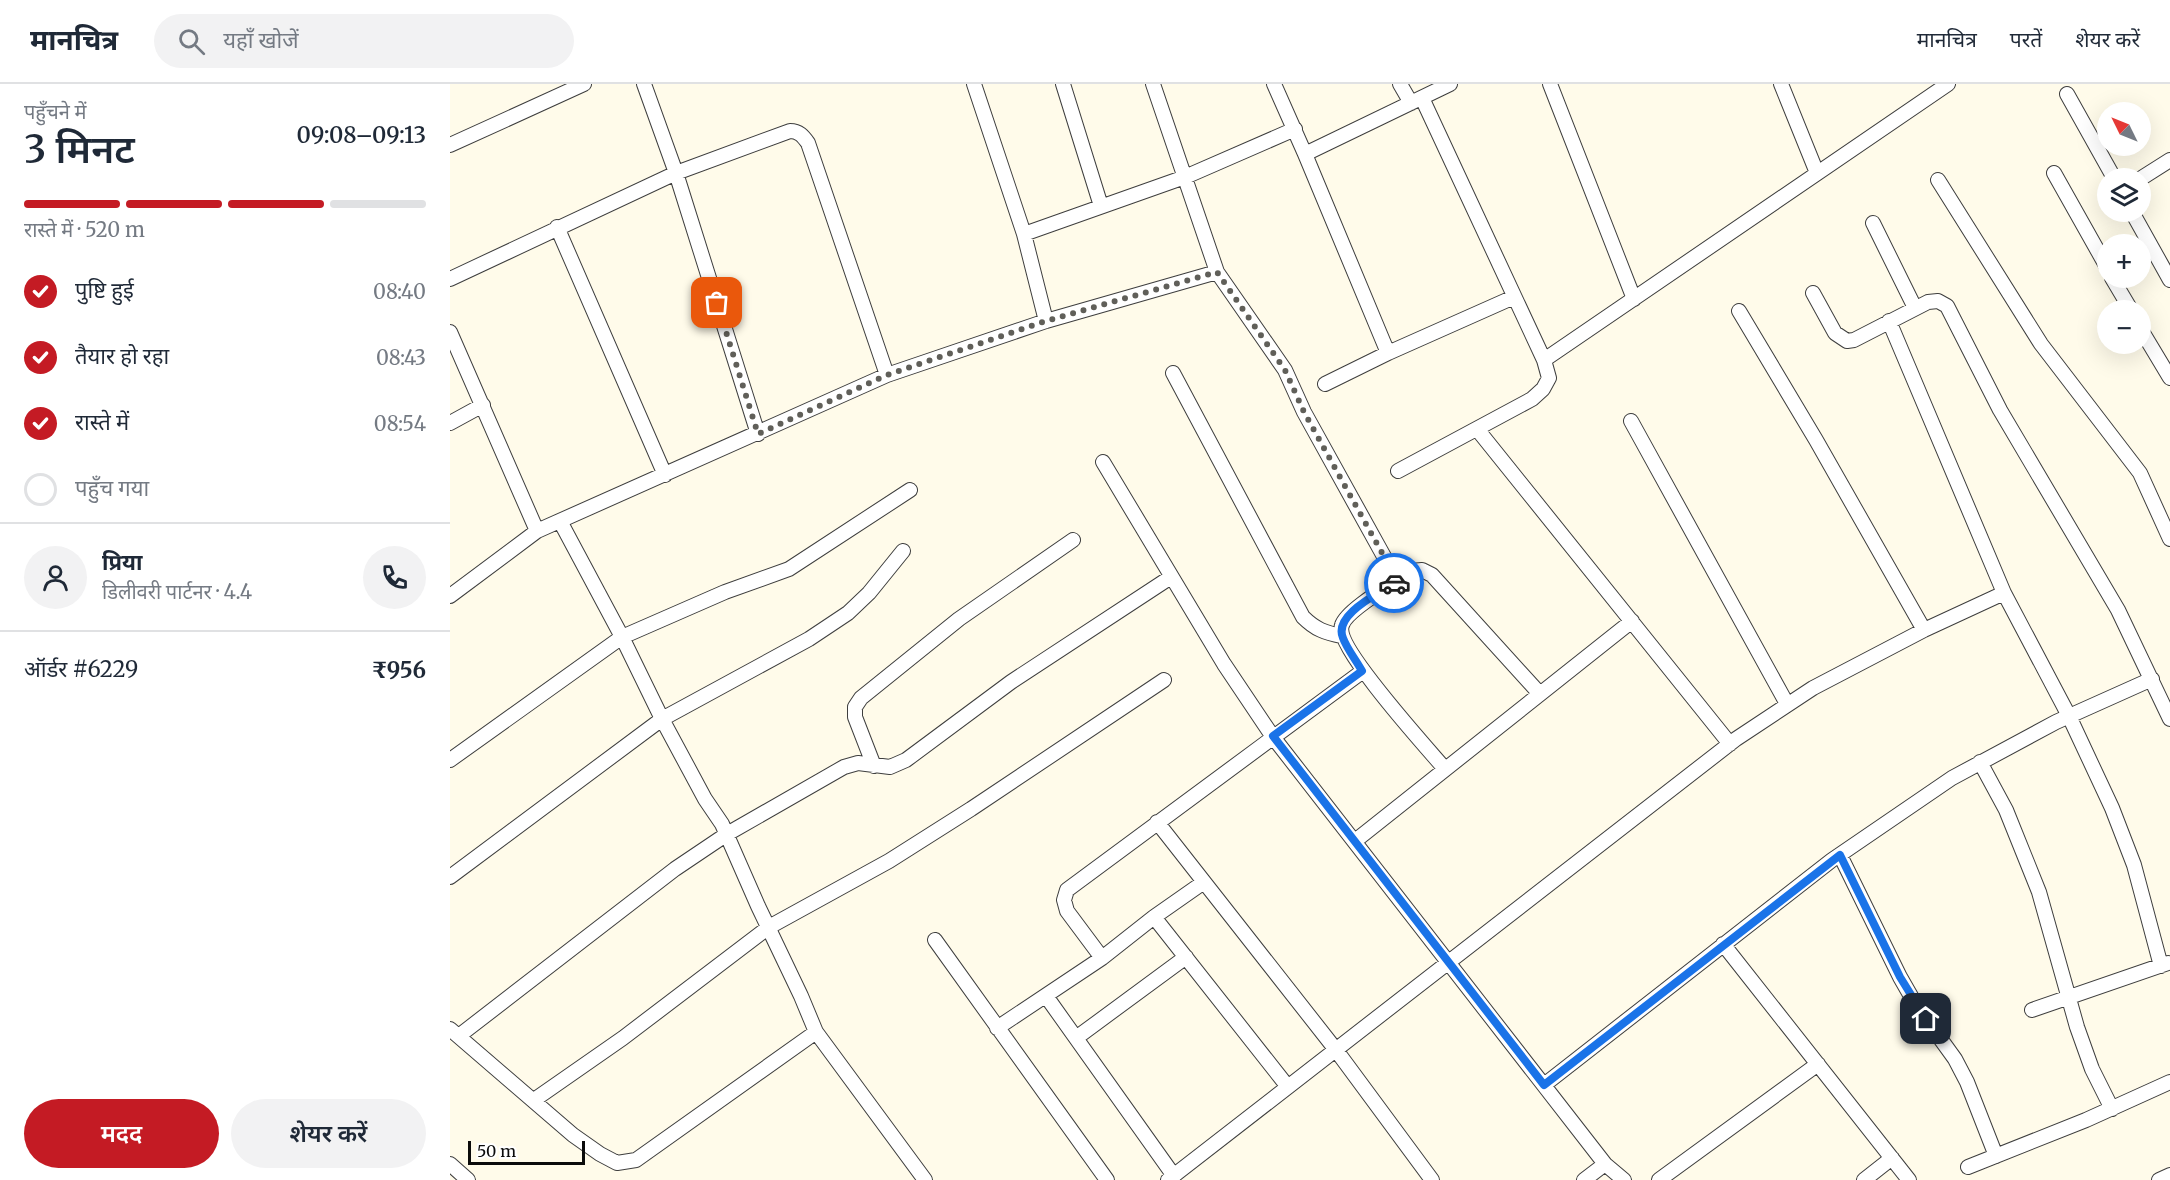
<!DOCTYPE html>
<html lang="hi">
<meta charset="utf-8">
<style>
:root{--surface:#fff;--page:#f2f2f3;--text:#1f2937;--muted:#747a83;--line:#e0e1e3;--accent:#c41b24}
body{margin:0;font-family:Merriweather,"Noto Sans Devanagari",serif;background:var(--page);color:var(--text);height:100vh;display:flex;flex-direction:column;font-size:22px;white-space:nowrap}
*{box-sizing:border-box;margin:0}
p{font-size:20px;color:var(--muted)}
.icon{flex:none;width:33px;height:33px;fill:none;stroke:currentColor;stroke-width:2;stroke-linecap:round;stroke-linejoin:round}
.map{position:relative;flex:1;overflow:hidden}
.drawer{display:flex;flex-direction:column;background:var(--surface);width:450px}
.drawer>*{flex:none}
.needle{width:39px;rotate:313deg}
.buttons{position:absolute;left:1647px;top:18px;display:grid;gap:12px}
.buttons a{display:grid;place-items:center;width:54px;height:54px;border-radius:50%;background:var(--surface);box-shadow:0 6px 24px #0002;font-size:30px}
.scale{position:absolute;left:18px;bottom:15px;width:117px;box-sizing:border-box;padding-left:6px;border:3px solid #0b0b0b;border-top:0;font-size:16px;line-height:21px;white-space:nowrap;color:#0b0b0b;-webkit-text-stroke:4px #fff;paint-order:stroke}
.pin{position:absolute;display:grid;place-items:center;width:51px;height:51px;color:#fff;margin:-26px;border-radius:12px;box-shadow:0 3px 9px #0006}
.courier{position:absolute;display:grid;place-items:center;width:60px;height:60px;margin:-30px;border:4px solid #1a73e8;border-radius:50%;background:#fff;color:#222;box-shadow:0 2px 8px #0007}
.summary em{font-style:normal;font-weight:600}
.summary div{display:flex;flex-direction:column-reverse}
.summary{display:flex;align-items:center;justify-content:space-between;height:102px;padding:0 24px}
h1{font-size:39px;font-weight:600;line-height:45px}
.bar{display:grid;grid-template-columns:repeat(4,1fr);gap:9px 6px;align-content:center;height:72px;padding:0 24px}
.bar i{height:8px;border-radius:4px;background:var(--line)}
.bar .on{background:var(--accent)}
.bar p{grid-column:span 4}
.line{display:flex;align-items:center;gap:15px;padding:0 24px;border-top:2px solid var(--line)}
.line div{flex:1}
.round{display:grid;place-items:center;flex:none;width:63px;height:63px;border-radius:32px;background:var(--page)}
ol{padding:0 24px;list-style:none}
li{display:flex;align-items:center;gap:18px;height:66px}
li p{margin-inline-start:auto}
li .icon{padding:6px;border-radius:50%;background:var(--accent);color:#fff;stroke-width:4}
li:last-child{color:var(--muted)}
li i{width:33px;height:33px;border:3px solid var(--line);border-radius:50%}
.cta{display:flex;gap:12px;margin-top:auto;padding:12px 24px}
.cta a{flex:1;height:69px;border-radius:36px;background:var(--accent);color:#fff;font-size:24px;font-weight:600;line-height:69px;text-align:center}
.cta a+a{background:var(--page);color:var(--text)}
header{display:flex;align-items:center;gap:36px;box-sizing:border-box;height:84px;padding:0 30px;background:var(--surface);border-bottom:2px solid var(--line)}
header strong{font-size:28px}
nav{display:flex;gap:33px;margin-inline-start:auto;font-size:21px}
.search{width:420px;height:54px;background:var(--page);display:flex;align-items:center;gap:15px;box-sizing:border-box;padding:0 21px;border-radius:33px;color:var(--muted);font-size:22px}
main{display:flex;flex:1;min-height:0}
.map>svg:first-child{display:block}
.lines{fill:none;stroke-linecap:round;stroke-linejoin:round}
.street-casing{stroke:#3e3e3e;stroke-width:16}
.street{stroke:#fff;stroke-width:14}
.done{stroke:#605f59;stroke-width:6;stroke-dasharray:0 10.8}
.route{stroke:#1a73e8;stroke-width:8}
</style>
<header>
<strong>मानचित्र</strong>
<div class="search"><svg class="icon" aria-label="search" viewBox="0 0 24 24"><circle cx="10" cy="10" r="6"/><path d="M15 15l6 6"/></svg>यहाँ खोजें</div>
<nav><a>मानचित्र</a><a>परतें</a><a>शेयर करें</a></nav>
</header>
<main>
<section class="drawer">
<div class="summary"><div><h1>3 मिनट</h1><p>पहुँचने में</p></div><em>09:08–09:13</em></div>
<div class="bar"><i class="on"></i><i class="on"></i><i class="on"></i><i></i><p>रास्ते में · 520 m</p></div>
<ol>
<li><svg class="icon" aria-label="check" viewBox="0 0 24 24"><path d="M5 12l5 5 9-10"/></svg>पुष्टि हुई<p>08:40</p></li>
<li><svg class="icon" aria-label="check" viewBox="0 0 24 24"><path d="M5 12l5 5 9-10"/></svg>तैयार हो रहा<p>08:43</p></li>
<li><svg class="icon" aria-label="check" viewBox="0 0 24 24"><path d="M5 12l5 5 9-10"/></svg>रास्ते में<p>08:54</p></li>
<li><i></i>पहुँच गया</li>
</ol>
<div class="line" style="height:108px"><a class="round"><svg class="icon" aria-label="person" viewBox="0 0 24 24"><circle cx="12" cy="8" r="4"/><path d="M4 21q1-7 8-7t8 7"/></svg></a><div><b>प्रिया</b><p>डिलीवरी पार्टनर · 4.4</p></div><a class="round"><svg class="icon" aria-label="phone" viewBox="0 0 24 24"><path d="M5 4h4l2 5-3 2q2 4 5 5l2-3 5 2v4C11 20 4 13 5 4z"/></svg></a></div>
<div class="line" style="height:78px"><div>ऑर्डर #6229</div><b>₹956</b></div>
<div class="cta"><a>मदद</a><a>शेयर करें</a></div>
</section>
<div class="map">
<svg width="1720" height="1096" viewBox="0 0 1720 1096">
<rect width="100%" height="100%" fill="#fffbea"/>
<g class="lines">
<g class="street-casing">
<path id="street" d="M194,0l32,89 82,261
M524,0l50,150 22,87
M613,0l38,122
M703,0l64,188 68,98 19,42 93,168
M824,0l31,70 83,199
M950,0l11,19
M1100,0l84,215
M1331,0l36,89
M1617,10l47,84
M0,61l134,-61
M855,70l145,-70
M1604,89l54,96
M1690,95l30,-19
M1488,96l103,164 99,129 30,66
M1682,128l38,68
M1423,139l42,85
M107,143l108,248
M574,150l161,-57 110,-48
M1662,194l19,32
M0,195l226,-106 114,-42c9,0 13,5 18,12l79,232
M1363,209l22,40 12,8 7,-1 74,-38 10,-1 9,5 53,104 118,200 52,109
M1289,227l77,129 108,190
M1439,237l115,272 65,123 43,92 22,57 27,101
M1690,244l30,50
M0,248l87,199
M1094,276l404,-276
M723,289l130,244c12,12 22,16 39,19
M875,300l63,-31 126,-56
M1181,337l156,283
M0,339l33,-18
M1027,345l253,315
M653,378l121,202 49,73 332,427 19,16
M948,387l134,-72 11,-10 6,-11 -5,-18 -122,-262
M110,437l62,116 40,82 43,80 17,25 36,82 43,90 15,36 109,148
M0,512l87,-65 350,-156 159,-54 171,-49
M0,676l172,-123 103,-45 64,-23 121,-79
M1530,678l26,48 33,82 38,135 15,42 20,40
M424,682l-19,-49v-10l6,-9 98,-79 114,-79
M995,685c-17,-20 -111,-123 -103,-144 5,-16 54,-43 69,-54l11,-1 10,5 108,119
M707,738l179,228 96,130
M905,757l277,-220
M1390,771l60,122 16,28 39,54 12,23 29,74
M0,793l212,-158 147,-80 39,-26 21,-20 34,-42
M704,833l134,170
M485,856l172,240
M1273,860l186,236
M652,874l-35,-47 -3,-11 3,-10 296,-219
M596,912l128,180
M1582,926l136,-47
M547,944l105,-70 52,-41 50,-35
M0,945l123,106 27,19 17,9 19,-3 180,-128
M10,951l215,-166 52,-35 117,-67 14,-4 32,4 16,-7 105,-78 160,-105
M626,954l110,-81
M1094,1001l288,-225 120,-82 104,-56 96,-43
M84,1016l89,-62 146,-111 120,-66 82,-52 193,-129
M0,1080l18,16
M1518,1083l118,-47 84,-38
M718,1096l568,-441 77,-51 111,-58 80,-37
M1134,1096l21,-16
M1209,1096l159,-116
M1414,1096l28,-22
M1709,1096l11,-5"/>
</g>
<use href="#street" class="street"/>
</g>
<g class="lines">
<path class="done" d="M267,219l41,131 129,-59 159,-54 171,-49 68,98 19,42 93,168 -3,3"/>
<path class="route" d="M944,499c-16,11 -61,32 -51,55 4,11 13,22 19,33l-89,65 271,349 296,-230 60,122 26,42"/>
</g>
</svg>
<div class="buttons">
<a><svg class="needle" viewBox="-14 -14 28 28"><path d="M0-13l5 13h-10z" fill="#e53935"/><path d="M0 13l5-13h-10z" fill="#747a83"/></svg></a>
<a><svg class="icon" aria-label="layers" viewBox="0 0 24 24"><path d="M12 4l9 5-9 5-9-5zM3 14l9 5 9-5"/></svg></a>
<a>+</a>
<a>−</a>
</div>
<div class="scale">50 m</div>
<div class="pin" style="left:267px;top:219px;background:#ea580c"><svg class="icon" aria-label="bag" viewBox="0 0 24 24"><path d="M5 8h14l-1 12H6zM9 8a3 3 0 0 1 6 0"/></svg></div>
<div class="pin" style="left:1476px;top:935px;background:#1f2937"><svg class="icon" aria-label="home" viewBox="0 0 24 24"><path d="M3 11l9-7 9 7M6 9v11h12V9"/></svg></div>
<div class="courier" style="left:944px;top:499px"><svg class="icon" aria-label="car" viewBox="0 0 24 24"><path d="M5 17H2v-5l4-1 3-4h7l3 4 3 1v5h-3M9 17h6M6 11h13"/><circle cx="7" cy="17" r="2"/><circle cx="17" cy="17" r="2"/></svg></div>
</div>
</main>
